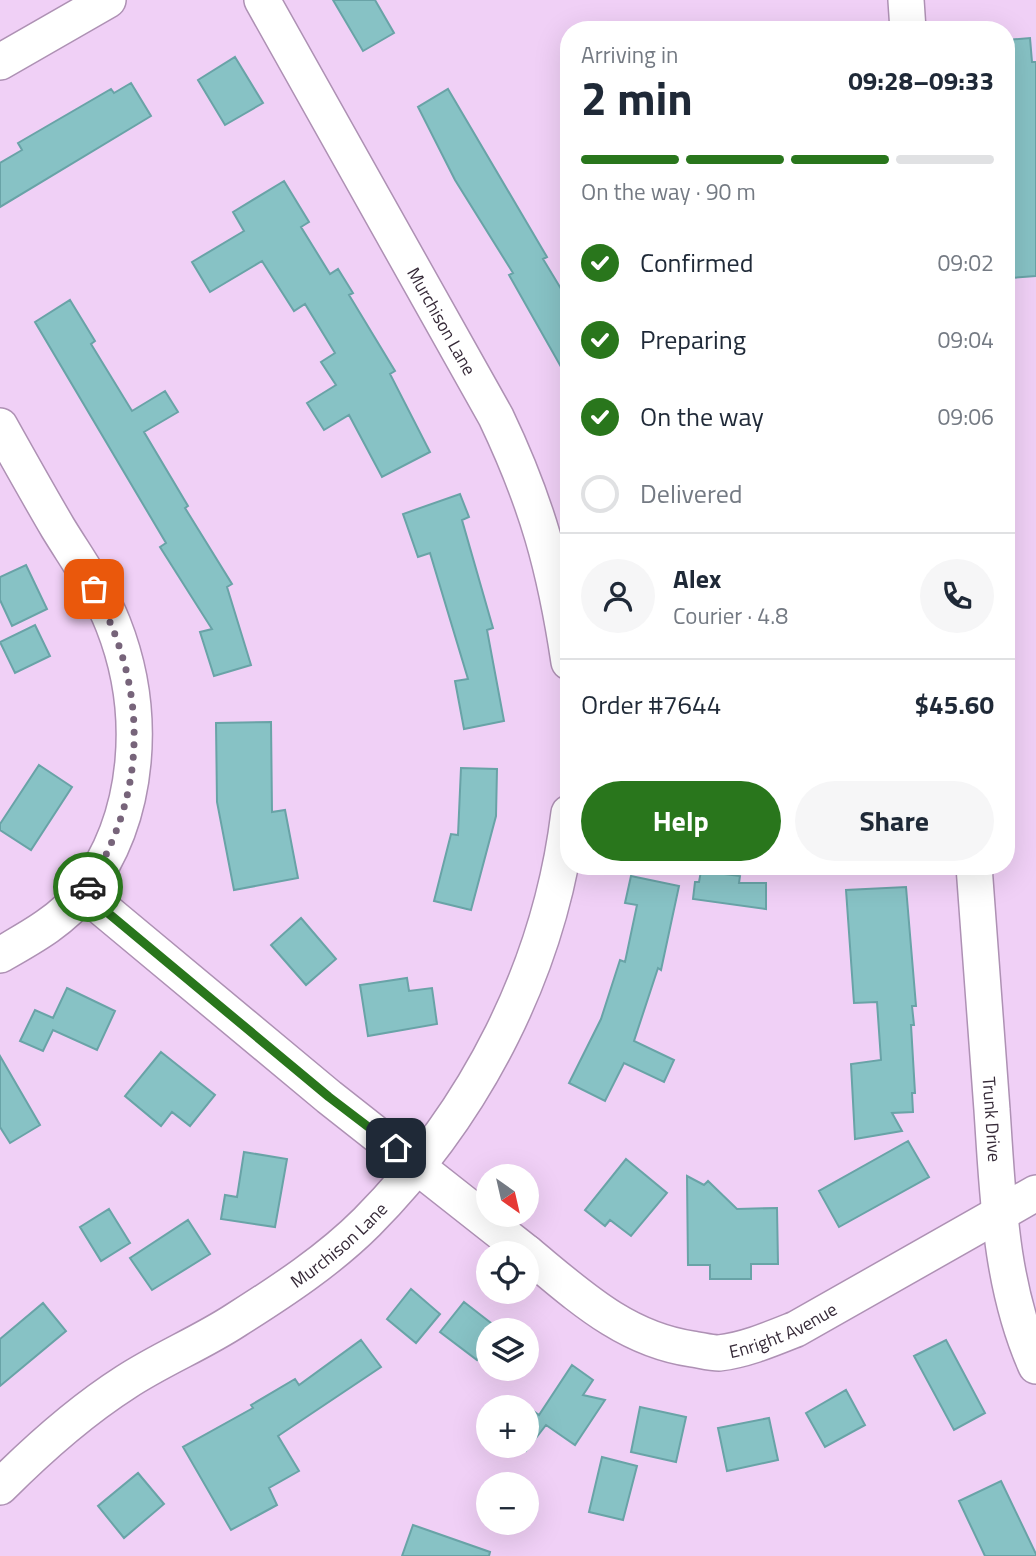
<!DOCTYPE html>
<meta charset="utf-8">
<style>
:root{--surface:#fff;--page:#f6f6f7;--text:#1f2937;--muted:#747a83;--line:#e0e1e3;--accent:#29761c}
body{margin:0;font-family:"Titillium Web",sans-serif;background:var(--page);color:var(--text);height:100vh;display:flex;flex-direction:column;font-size:26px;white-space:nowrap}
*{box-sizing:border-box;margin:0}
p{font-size:23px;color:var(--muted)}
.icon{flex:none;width:38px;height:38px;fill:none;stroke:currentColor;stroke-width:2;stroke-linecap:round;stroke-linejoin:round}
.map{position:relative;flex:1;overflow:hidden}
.side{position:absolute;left:560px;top:21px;width:455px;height:854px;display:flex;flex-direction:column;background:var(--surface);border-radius:28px;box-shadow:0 7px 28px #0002}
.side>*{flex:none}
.needle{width:46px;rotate:146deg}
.tools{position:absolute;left:476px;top:1164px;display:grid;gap:14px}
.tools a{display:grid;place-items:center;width:63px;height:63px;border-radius:50%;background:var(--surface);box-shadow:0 7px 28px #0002;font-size:35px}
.pin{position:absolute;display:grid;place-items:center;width:60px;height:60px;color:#fff;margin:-30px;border-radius:14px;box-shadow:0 4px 10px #0006}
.courier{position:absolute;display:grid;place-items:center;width:70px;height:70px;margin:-35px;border:5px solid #29761c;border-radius:50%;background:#fff;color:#222;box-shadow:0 2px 9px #0007}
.headline em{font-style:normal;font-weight:700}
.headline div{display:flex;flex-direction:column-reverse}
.headline{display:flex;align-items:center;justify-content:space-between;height:119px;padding:0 21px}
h1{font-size:46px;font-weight:700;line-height:52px}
.bar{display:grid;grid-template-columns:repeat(4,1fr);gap:10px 7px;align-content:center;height:84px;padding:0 21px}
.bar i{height:9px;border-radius:5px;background:var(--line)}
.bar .on{background:var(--accent)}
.bar p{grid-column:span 4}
.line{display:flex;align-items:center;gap:18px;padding:0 21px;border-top:2px solid var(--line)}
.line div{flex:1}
.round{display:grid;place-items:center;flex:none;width:74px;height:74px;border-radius:37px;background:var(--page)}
ol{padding:0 21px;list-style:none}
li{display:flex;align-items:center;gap:21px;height:77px}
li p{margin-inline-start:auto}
li .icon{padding:7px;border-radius:50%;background:var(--accent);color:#fff;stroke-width:4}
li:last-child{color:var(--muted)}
li i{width:38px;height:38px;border:4px solid var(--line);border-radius:50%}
.button{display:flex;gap:14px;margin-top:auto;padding:14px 21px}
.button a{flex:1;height:80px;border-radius:42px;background:var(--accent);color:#fff;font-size:28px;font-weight:700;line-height:80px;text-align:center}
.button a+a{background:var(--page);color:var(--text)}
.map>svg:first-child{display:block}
.building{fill:#87c2c5;stroke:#69a3a7;stroke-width:2}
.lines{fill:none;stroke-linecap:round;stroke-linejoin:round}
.street-casing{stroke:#ae91b4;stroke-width:38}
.street{stroke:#fff;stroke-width:35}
.done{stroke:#77647a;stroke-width:7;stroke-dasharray:0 12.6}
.route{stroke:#29761c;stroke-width:9}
.labels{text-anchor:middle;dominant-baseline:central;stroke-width:5;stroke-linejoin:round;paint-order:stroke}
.street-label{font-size:18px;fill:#362a38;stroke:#fae0fe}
</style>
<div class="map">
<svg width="1036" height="1556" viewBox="0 0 1036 1556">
<rect width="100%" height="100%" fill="#f0d0f6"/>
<path class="building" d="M333,0h42l19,33 -31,18z
M1030,38l2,24h4v214l-26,2 -4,-39v-199z
M235,57l28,46 -38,22 -27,-45z
M131,83l20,33 -151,91v-44l22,-13 -4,-7 93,-54 3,4z
M448,89l99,168 -4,2 26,43v79l-60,-106 4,-2 -58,-93 -37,-73z
M284,181l25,41 -8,5 29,47 8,-5 15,24 -4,2 46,76 -5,3 40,78 -48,25 -33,-62 -25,15 -17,-27 29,-18 -15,-23 14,-9 -30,-49 -11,7 -32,-50 -52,31 -18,-30 52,-31 -11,-19z
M70,300l25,41 -4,3 41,67 33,-20 13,21 -34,20 44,74 -3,2 47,76 -5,3 24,78 -37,11 -14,-44 12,-3 -52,-82 6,-4 -131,-221z
M460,494l9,23 -7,3 31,108 -6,2 17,91 -40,8 -9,-48 13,-2 -38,-126 -12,4 -15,-43z
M26,565l21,44 -35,17 -12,-26v-23z
M35,625l15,31 -35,17 -15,-31z
M271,722l1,90 13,-2 13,68 -64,12 -17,-88 -1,-79z
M39,765l33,22 -41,63 -31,-20v-6z
M461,768l36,1 -1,47 -25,94 -37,-9 17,-67 7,1z
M701,871l39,5 -1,7h27v26l-73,-10 2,-17h4z
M631,876l48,10 -18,84 -3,-2 -24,73 40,19 -10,22 -40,-19 -19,38 -36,-18 32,-64 19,-59 5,2 12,-57 -12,-2z
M906,887l10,119h-4l2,19h-3l4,68h-3l1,19 -21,1 10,18 -47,8 -4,-75 30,-4 -4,-58 -23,1 -8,-113z
M301,918l35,41 -30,26 -35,-40z
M407,978l2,13 23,-3 5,36 -69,12 -8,-51z
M67,988l48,23 -18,39 -44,-20 -10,21 -23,-10 15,-31 18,8z
M161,1052l54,43 -25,31 -18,-14 -11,14 -36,-30z
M0,1056l40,69 -30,18 -10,-16z
M908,1141l21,36 -90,50 -20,-36z
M244,1152l43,7 -12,68 -54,-8 4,-24 12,2z
M626,1159l41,34 -36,43 -21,-16 -5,6 -20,-16z
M687,1176l17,9 4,-4 29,28 40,-1 1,56h-27v15h-41v-14h-22z
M109,1209l21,34 -29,18 -21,-34z
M188,1220l22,34 -58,36 -22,-32z
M411,1289l29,25 -24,29 -29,-24z
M464,1302l36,28h-12v15l-11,15 -37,-28z
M43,1303l23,28 -66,55v-47z
M361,1340l20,27 -103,69 21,35 -30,17 8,17 -46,25 -48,-83 70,-39 -2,-3 44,-26 4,6z
M946,1340l39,73 -31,17 -40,-74z
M572,1365l21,15 -10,15 22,5 -30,45 -29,-20 -20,26 -7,-5h8v-39h-10l4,-5 18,13z
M846,1390l19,35 -40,22 -19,-34z
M640,1407l46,10 -10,45 -45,-10z
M769,1418l9,42 -51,11 -9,-43z
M602,1457l35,9 -14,54 -34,-8z
M138,1473l26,31 -40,34 -26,-32z
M1001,1481l35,73v2h-51l-26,-55z
M413,1525l77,27 -1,4h-87z"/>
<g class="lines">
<g class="street-casing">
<g id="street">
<path id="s1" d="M262,0l234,417c41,86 59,151 73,245"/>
<path d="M906,0l2,30"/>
<path d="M0,62l108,-62"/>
<path d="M0,426c19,34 38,68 58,102 19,31 42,63 55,96 34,86 29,192 -29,268 -21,28 -54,46 -84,63"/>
<path id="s2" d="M974,866c6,82 12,163 18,244 6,87 8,175 44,256"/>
<path d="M84,893l245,204 198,156"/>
<path id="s3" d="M527,1253c51,42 97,86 165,96 8,1 18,4 27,4 26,-3 52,-14 77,-24l240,-136"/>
<path id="s4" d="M0,1487c39,-39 79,-75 126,-105 35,-23 75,-39 110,-62 46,-29 93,-60 131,-98 110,-111 183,-254 202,-409"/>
</g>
</g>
<use href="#street" class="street"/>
</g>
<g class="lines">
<path class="done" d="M88,887c61,-97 60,-199 6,-298"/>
<path class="route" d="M88,887l-4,6 245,204 67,51"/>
</g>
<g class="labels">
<g class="street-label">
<text stroke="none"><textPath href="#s1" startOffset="368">Murchison Lane</textPath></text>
<text stroke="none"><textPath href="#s2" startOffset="254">Trunk Drive</textPath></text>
<text stroke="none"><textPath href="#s4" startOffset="418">Murchison Lane</textPath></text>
<text stroke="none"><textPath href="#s3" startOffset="289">Enright Avenue</textPath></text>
</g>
</g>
</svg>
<div class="tools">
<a><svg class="needle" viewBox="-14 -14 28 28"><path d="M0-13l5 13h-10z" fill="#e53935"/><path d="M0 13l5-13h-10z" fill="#747a83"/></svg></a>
<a><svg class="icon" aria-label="locate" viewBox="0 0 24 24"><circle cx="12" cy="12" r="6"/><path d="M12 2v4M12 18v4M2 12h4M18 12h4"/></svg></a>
<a><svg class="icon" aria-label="layers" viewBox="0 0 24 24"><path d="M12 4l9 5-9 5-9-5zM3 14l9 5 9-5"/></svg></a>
<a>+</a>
<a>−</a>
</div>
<div class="pin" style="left:94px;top:589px;background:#ea580c"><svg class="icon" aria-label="bag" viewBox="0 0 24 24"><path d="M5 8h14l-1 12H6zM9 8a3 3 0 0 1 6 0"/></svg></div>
<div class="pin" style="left:396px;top:1148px;background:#1f2937"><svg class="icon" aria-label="home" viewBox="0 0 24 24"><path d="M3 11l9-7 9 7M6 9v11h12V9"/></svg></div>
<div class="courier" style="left:88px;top:887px"><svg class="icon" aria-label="car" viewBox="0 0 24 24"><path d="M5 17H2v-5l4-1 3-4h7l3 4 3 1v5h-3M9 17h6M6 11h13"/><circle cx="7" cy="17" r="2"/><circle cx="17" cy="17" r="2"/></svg></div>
<section class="side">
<div class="headline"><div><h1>2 min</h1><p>Arriving in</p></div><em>09:28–09:33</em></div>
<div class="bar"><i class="on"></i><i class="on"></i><i class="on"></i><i></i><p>On the way · 90 m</p></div>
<ol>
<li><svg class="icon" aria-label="check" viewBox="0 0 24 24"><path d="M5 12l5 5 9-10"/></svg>Confirmed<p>09:02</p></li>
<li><svg class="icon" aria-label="check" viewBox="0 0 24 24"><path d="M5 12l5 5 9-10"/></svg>Preparing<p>09:04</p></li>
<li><svg class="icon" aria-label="check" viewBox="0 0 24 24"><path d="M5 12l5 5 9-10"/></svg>On the way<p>09:06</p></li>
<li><i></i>Delivered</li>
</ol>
<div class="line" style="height:126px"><a class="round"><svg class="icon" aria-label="person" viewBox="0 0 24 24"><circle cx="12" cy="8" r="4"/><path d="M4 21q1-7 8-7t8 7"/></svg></a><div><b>Alex</b><p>Courier · 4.8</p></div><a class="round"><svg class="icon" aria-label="phone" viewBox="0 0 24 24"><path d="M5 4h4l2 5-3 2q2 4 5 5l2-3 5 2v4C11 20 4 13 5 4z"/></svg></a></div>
<div class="line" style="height:91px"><div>Order #7644</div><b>$45.60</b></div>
<div class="button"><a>Help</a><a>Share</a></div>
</section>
</div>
